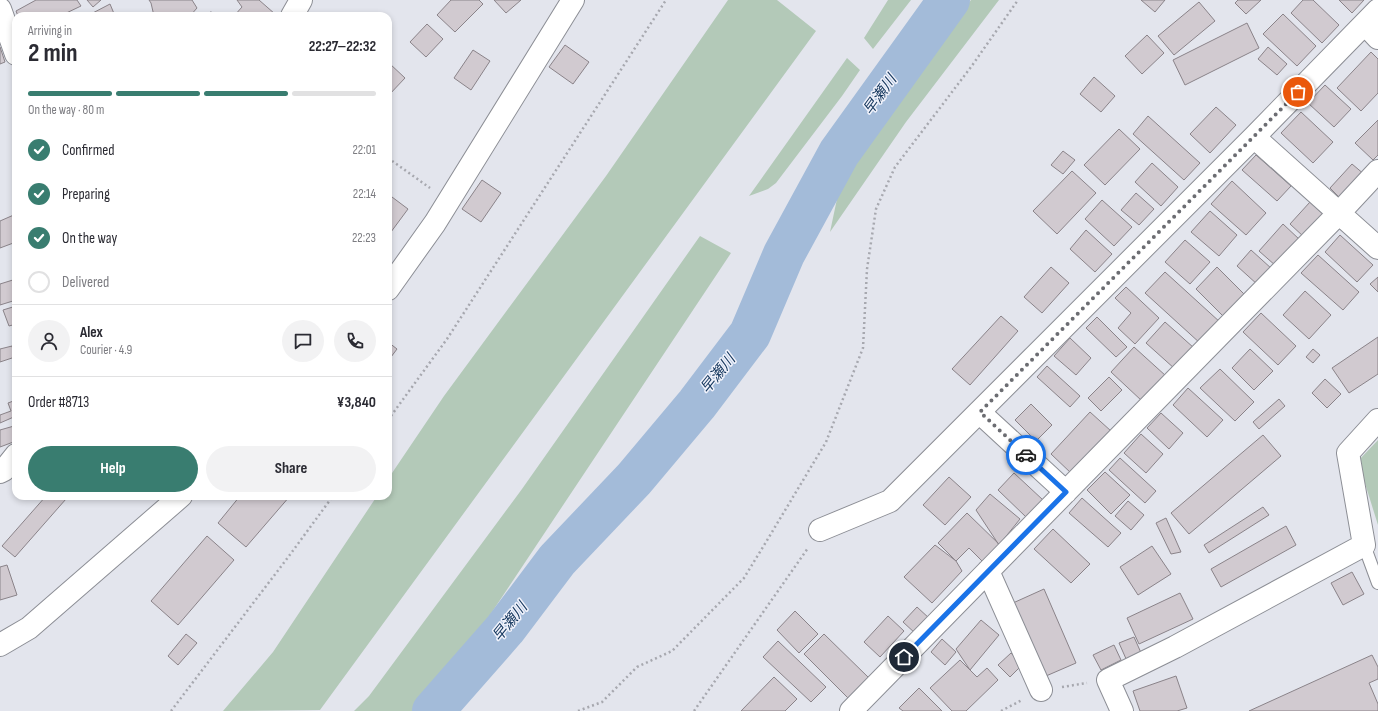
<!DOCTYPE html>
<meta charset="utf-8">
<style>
:root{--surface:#fff;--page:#f2f2f3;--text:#2b2b33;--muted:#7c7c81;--line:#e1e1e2;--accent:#397d70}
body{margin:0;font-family:"Sofia Sans Condensed","Noto Sans JP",sans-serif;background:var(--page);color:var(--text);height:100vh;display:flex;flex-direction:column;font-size:15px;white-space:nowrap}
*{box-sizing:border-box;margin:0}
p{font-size:13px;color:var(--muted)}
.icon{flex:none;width:22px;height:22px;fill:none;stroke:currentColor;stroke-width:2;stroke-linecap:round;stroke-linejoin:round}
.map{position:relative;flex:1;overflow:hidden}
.side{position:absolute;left:12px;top:12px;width:380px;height:488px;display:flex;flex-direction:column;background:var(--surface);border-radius:12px;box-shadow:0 2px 6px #0003}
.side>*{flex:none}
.pin{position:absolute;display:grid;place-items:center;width:34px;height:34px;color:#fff;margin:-17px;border:2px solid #fff;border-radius:50%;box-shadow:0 1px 4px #0007}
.courier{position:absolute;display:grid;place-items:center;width:40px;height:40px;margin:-20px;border:3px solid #1a73e8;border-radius:50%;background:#fff;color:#222;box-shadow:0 1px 5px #0007}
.summary em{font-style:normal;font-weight:700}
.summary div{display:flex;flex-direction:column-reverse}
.summary{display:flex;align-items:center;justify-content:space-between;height:68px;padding:0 16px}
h1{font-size:26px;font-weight:700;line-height:30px}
.bar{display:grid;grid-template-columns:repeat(4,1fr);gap:6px 4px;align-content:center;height:48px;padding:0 16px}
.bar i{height:5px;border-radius:3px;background:var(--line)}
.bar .selected{background:var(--accent)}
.bar p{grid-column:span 4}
.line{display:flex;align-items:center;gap:10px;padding:0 16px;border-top:1px solid var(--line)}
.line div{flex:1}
.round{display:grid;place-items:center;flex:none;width:42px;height:42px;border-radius:21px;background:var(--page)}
ol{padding:0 16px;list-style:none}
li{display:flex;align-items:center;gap:12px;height:44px}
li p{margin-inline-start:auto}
li .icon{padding:4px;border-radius:50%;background:var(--accent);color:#fff;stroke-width:4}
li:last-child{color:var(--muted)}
li i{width:22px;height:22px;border:2px solid var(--line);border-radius:50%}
.primary-button{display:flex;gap:8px;margin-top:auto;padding:8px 16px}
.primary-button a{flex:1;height:46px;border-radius:24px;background:var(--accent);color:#fff;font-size:16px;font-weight:700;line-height:46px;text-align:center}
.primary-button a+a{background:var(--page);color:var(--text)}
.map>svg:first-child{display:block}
.green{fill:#b3c9b8}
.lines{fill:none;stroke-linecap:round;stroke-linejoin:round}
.river{stroke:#a3bbd9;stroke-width:42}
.building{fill:#d1cad0;stroke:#8a8389}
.lane-casing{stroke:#8c8e95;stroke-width:14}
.street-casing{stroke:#8c8e95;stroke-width:24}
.path{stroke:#a7a8af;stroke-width:2.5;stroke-dasharray:2 3;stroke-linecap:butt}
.lane{stroke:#fff;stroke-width:12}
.street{stroke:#fff;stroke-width:22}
.done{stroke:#6c6d72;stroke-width:4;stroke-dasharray:0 7.2}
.route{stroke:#1a73e8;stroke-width:5}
.labels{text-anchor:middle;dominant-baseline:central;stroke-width:3;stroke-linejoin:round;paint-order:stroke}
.water-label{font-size:15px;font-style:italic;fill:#12355c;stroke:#f0f2fb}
</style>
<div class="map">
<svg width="1378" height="711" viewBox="0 0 1378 711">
<rect width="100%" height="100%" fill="#e3e5ed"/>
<path class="green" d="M728,0h49l39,31 -496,679 -97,1 50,-59 104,-156h11v-17l56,-83 162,-220z
M888,0h23l-38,49 -9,-11z
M971,0h28l-93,122 -76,110 11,-52 12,-30z
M847,58l13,12 -18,26 -66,87 -8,6 -19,7z
M700,236l31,17 -279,419 -40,39h-58l15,-15 153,-207z
M1378,440v85l-20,-64z"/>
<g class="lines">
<path class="river" d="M433,711l72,-82 52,-69 77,-81 63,-75 53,-70 34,-80 55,-101 110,-153"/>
</g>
<path class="building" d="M36,0h41l4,6 -21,10h-42l-2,-5z
M87,0h14l-8,7z
M149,0h43l5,8 -7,8h-36l-3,-13z
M237,0h22l16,14 -3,2h-38l8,-9z
M451,0h28l4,4 -28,28 -18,-17z
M494,0h27l-15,13z
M1141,0h24l-10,12z
M1238,0h23l-15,14 -11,-11z
M1303,0h10l26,25 -17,18 -31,-30z
M1339,0h25l-12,13z
M1199,2l16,19 -41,34 -16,-19z
M110,4l5,12h-28z
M1283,14l33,32 -19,20 -34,-32z
M1247,23l12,25 -74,37 -12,-25z
M427,24l16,15 -17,18 -16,-15z
M1147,35l17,18 -22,21 -17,-18z
M565,45l24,17 -16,22 -24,-17z
M0,47l5,15 -5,2z
M1268,47l19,17 -10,11 -19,-16z
M473,50l17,11 -19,29 -17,-12z
M1371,52l7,7v34l-17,18 -24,-23z
M389,63l16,15 -17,18v-32z
M1094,77l21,19 -14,16 -21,-18z
M1325,85l26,24 -17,18 -26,-24z
M1216,107l20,18 -26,28 -20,-19z
M1301,112l32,30 -20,21 -32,-30z
M1148,116l52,47 -16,17 -51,-46z
M1378,120v35l-5,5 -18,-17z
M1119,129l21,20 -35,36 -21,-20z
M1063,151l12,9 -12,14 -12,-9z
M1256,155l35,31 -14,15 -35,-31z
M1152,163l26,24 -17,19 -26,-24z
M1352,164l13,11 -23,25 -12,-12z
M1072,171l24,22 -39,41 -24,-23z
M482,180l19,13 -20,29 -19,-13z
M1232,181l34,32 -20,22 -35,-31z
M1136,193l18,16 -15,16 -18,-15z
M388,194l20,15 -20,27z
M1102,200l30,27 -18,19 -29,-27z
M1310,202l14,13 -20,22 -14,-13z
M1210,211l27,24 -18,21 -28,-24z
M16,214v28l-16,6v-27z
M1283,224l17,16 -24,26 -17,-15z
M1086,230l26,24 -17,18 -25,-23z
M1340,235l33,30 -16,17 -32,-30z
M1185,240l25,22 -20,22 -25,-22z
M1251,250l21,19 -14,16 -21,-19z
M1318,255l41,37 -16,18 -42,-37z
M1051,267l18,16 -27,30 -18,-16z
M1217,267l29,29 -21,22 -29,-29z
M1165,272l56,51 -20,21 -56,-51z
M1378,277v15l-8,-8z
M16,279v21l-16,5v-21z
M1126,287l33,31 -24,26 -17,-16 13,-15 -16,-15z
M1305,291l26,24 -22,24 -26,-24z
M16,306v18l-7,2 -6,-16z
M1261,313l35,33 -18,19 -35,-33z
M1001,316l17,15 -48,54 -18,-16z
M1097,317l30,30 -11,10 -30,-29z
M1165,322l29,26 -19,21 -29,-26z
M1378,337v37l-29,19 -17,-25z
M1070,338l21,20 -15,17 -22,-19z
M388,342l9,7 -9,12z
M12,346l3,11 -15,5v-13z
M1134,347l32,29 -24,25 -31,-29z
M1250,349l23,22 -19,19 -22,-22z
M1313,349l7,6 -7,8 -7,-6z
M1047,366l33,30 -10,11 -33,-30z
M1220,369l34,33 -19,19 -35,-33z
M1109,377l13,13 -21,21 -13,-13z
M1325,379l16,15 -14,14 -15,-15z
M1188,388l35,32 -16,17 -34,-32z
M1279,399l6,7 -26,23 -6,-7z
M16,400v16l-16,7v-8l11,-4 -3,-8z
M1031,404l21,21 -16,16 -21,-21z
M1090,412l21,19 -39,43 -21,-20z
M1161,413l22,20 -14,16 -22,-21z
M14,426l2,6v9l-16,6v-17z
M1141,434l22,20 -17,19 -22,-20z
M1263,435l18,21 -92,78 -18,-21z
M1120,458l36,33 -11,12 -36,-33z
M1105,472l25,23 -19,19 -24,-24z
M1014,473l29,27 -17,17 -28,-27z
M949,477l22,20 -26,28 -22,-20z
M990,494l30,25 -21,26 -23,-35z
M46,496h16l4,3 -51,58 -13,-11z
M240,496h50l-44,51 -28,-24z
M1082,498l39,35 -13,14 -39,-34z
M1128,501l16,14 -13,15 -16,-14z
M1263,507l6,8 -60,38 -5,-8z
M967,513l35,34 -17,17 -16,-16 -13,13 -18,-18z
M1166,518l15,34 -10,2 -15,-31z
M1286,526l10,19 -75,42 -10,-18z
M1053,529l37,35 -19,19 -37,-34z
M207,536l27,24 -56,65 -27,-24z
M935,545l21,16 6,10 -30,32 -28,-26z
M1152,546l19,28 -33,21 -18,-28z
M7,565l10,30 -17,5v-33z
M1352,572l12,22 -21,11 -12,-22z
M1044,589l32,74 -30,13 -33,-73z
M1180,593l13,26 -54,25 -12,-26z
M917,607l13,12 -14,15 -13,-12z
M795,611l23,23 -19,19 -22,-23z
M888,616l16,15 -24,26 -16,-15z
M981,620l18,15 -29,35 -14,-21z
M186,634l11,9 -19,22 -10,-9z
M824,634l45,44 -20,21 -45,-45z
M1134,637l8,18 -15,6 -8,-18z
M942,639l14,13 -11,13 -14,-13z
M778,641l48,46 -15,15 -48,-45z
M1114,645l7,15 -20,10 -8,-15z
M1011,653l11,12 -12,12 -12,-12z
M1372,655l6,12v12l-9,4 9,21v7h-129z
M960,660l17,17 10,-9 11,12 -32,31h-14l-22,-23z
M1176,676l11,32 -10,3h-37l-7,-20z
M774,677l23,22 -12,12h-44z
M919,688l23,23h-39l-4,-3z"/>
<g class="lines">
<g class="lane-casing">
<path id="lane" d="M1364,545l14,38"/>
</g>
<g class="street-casing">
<path id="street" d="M0,9l16,45
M292,16l9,-16
M1365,24l13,14
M1254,137l124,111
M388,289l47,-66 138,-223
M979,412l87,80
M0,472l4,-2 12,-15
M820,530l70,-29 364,-364 124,-127
M988,571l53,119
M0,645l29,-17 152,-132
M851,711l488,-498 39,-42
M1122,711l-14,-31 67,-33 189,-102 -16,-92 30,-33"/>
</g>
<path class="path" d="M210,12l5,4
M388,158l42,30
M388,420l59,-81 219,-339
M1062,687l25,-4
M171,711l118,-155 44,-60
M578,711l24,-9 35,-35 35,-16 72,-73 19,-31 63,-105 37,-94 4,-79 9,-60 19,-42 76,-100 47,-67
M694,711l114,-163
M1001,711l21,-11"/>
<use href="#lane" class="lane"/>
<use href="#street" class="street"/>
</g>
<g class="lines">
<path class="done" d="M1026,455l-46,-43 318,-320"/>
<path class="route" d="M904,657l162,-165 -40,-37"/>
</g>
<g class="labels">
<g class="water-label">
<text transform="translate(880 95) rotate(-54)">早瀬川</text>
<text transform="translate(718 374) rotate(-51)">早瀬川</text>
<text transform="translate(510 622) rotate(-51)">早瀬川</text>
</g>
</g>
</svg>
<div class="pin" style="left:1298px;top:92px;background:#ea580c"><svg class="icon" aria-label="bag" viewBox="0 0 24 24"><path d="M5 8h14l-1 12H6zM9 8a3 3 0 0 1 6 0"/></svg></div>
<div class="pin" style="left:904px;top:657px;background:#1f2937"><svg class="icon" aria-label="home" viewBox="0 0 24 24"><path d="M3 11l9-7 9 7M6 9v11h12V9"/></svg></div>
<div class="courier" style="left:1026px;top:455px"><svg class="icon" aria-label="car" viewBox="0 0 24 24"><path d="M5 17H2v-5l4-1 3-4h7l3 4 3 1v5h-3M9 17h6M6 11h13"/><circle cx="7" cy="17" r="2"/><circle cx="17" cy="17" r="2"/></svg></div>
<section class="side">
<div class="summary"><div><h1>2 min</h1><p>Arriving in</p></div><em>22:27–22:32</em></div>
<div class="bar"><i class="selected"></i><i class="selected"></i><i class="selected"></i><i></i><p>On the way · 80 m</p></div>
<ol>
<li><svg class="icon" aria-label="check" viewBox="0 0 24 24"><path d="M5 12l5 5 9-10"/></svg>Confirmed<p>22:01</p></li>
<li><svg class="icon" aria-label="check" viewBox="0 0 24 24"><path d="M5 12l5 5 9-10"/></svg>Preparing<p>22:14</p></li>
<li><svg class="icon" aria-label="check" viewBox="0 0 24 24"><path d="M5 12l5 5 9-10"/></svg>On the way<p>22:23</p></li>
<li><i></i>Delivered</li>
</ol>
<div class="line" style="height:72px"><a class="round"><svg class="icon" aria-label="person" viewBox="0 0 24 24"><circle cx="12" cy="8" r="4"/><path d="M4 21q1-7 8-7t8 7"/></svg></a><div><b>Alex</b><p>Courier · 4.9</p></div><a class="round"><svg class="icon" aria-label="chat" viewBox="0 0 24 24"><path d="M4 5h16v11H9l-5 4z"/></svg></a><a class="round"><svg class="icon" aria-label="phone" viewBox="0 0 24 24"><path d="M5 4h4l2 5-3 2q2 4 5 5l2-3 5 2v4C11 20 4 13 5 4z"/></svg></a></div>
<div class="line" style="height:52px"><div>Order #8713</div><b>¥3,840</b></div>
<div class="primary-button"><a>Help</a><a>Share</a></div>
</section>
</div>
